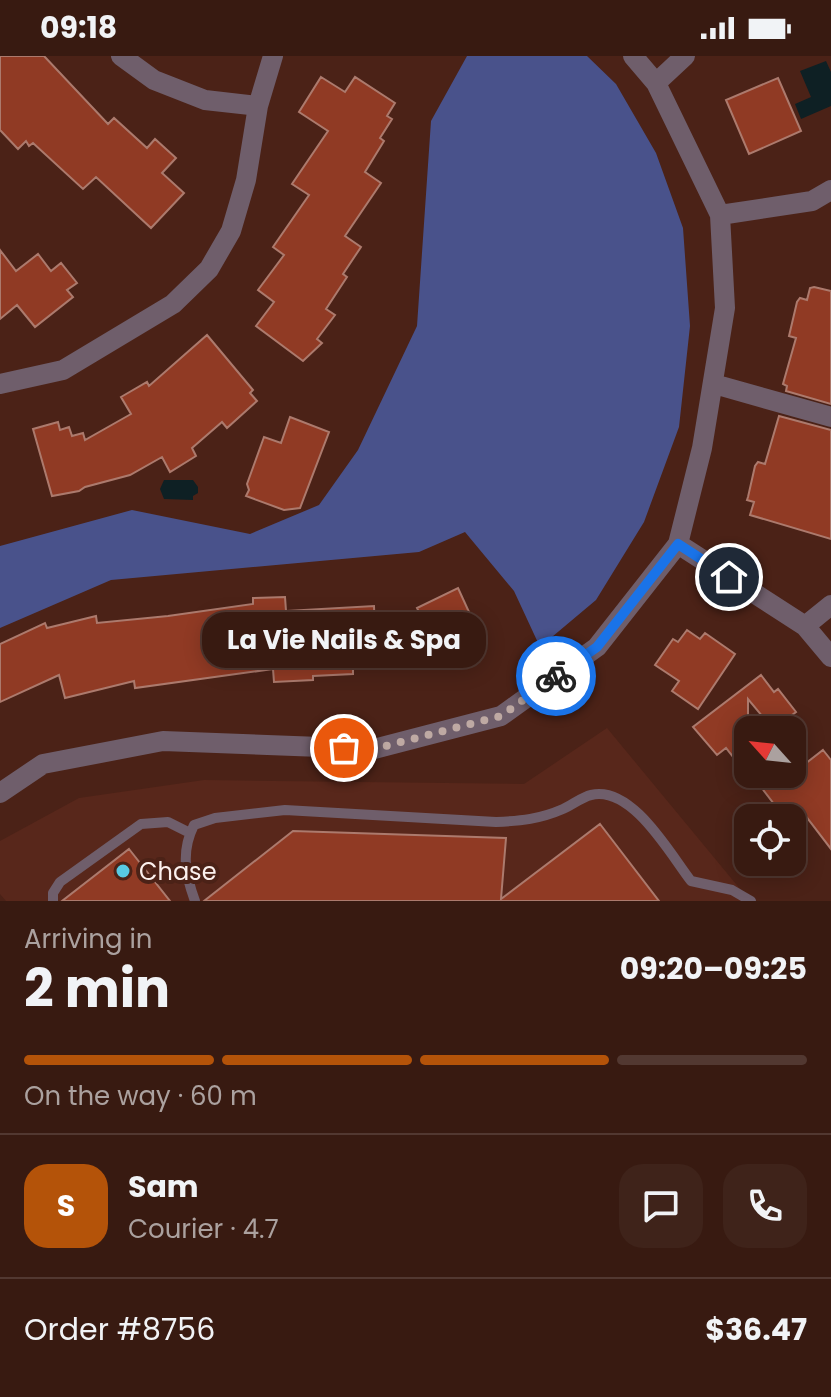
<!DOCTYPE html>
<meta charset="utf-8">
<style>
:root{--surface:#381a11;--page:#3f231a;--text:#f1f3f6;--muted:#aba19f;--line:#523831;--accent:#b45309}
body{margin:0;font-family:Poppins,sans-serif;background:var(--page);color:var(--text);height:100vh;display:flex;flex-direction:column;font-size:30px;white-space:nowrap}
*{box-sizing:border-box;margin:0}
p{font-size:26px;color:var(--muted)}
.icon{flex:none;width:44px;height:44px;fill:none;stroke:currentColor;stroke-width:2;stroke-linecap:round;stroke-linejoin:round}
.map{position:relative;height:845px;overflow:hidden}
.drawer{display:flex;flex-direction:column;background:var(--surface);flex:1}
.drawer>*{flex:none}
.needle{width:52px;rotate:297deg}
.tools{position:absolute;left:734px;top:660px;display:grid;gap:16px}
.tools a{display:grid;place-items:center;width:72px;height:72px;border-radius:16px;background:var(--surface);box-shadow:0 4px 20px #0003,0 0 0 2px var(--line);font-size:40px}
.pin{position:absolute;display:grid;place-items:center;width:68px;height:68px;color:#fff;margin:-34px;border:4px solid #fff;border-radius:50%;box-shadow:0 2px 8px #0007}
.courier{position:absolute;display:grid;place-items:center;width:80px;height:80px;margin:-40px;border:6px solid #1a73e8;border-radius:50%;background:#fff;color:#222;box-shadow:0 2px 10px #0007}
.bubble{position:absolute;height:56px;border-radius:24px;background:var(--surface);box-shadow:0 4px 20px #0003,0 0 0 2px var(--line);font-size:26px;font-weight:700;line-height:56px;text-align:center}
.head em{font-style:normal;font-weight:700}
.head div{display:flex;flex-direction:column-reverse}
.head{display:flex;align-items:center;justify-content:space-between;height:136px;padding:0 24px}
h1{font-size:52px;font-weight:700;line-height:60px}
.bar{display:grid;grid-template-columns:repeat(4,1fr);gap:12px 8px;align-content:center;height:96px;padding:0 24px}
.bar i{height:10px;border-radius:6px;background:var(--line)}
.bar .active{background:var(--accent)}
.bar p{grid-column:span 4}
.line{display:flex;align-items:center;gap:20px;padding:0 24px;border-top:2px solid var(--line)}
.line div{flex:1}
.round{display:grid;place-items:center;flex:none;width:84px;height:84px;border-radius:24px;background:var(--page)}
.status{display:flex;justify-content:space-between;align-items:center;height:56px;padding:0 40px;background:var(--surface);direction:ltr}
.status svg{height:22px;fill:currentColor}
.map>svg:first-child{display:block}
.built{fill:#58271b}
.green{fill:#49528b}
.water{fill:#0e2024}
.building{fill:#903a24;stroke:#ac7a6d;stroke-width:2}
.lines{fill:none;stroke-linecap:round;stroke-linejoin:round}
.service{stroke:#6f5e6b;stroke-width:10}
.minor{stroke:#6f5e6b;stroke-width:20}
.done{stroke:#bea9a3;stroke-width:8;stroke-dasharray:0 14.4}
.route{stroke:#1a73e8;stroke-width:10}
.poi-dot{fill:#58c9e3;stroke:#4b2217;stroke-width:3}
.labels{text-anchor:middle;dominant-baseline:central;stroke-width:8;stroke-linejoin:round;paint-order:stroke}
.poi-label{font-size:24px;fill:#fcf1ee;stroke:#4b2217;text-anchor:start}
</style>
<div class="status"><b>09:18</b><svg viewBox="0 0 49 12"><path d="M0 12V9h3v3zM5 12V6h3v6zM10 12V3h3v9zM15 12V0h3v12zM26 1h20v11H26zM47 4h2v5h-2z"/></svg></div>
<div class="map">
<svg width="831" height="845" viewBox="0 0 831 845">
<rect width="100%" height="100%" fill="#4b2217"/>
<path class="built" d="M607,672l143,173h-744l-6,-7v-53l79,-43 125,-18 320,4z"/>
<path class="green" d="M467,0h120l29,28 40,69 27,75 7,98 -11,101 -35,95 -48,78 -56,47 -26,-56 -49,-59 -46,20 -308,28 -111,48v-82l132,-36 118,24 69,-29 39,-55 59,-124 14,-205z"/>
<path class="water" d="M826,5l5,11v34l-30,13 -6,-15 16,-7 -11,-26z
M164,424h29l5,7v6l-5,3v4l-29,-1 -4,-10z"/>
<path class="building" d="M0,0h44l64,68 6,-6 33,30 8,-9 21,19 -14,15 22,20 -33,35 -55,-51 -13,12 -50,-46 -4,3 -3,-5 -8,8 -18,-19z
M321,21l24,15 10,-15 40,26 -8,13 5,3 -12,19 4,3 -19,31 16,11 -36,53 16,11 -18,27 4,3 -21,32 9,6 -18,24 5,4 -19,18 -47,-35 18,-24 -16,-12 26,-35 -11,-8 36,-52 -17,-11 36,-53 -29,-19z
M778,22l23,53 -52,23 -23,-54z
M0,194l16,21 22,-17 13,17 10,-8 16,20 -10,7 6,7 -38,30 -18,-22 -17,14z
M814,231l17,4v113l-45,-13 1,-5 -4,-2 13,-46 -7,-2 8,-34 3,-4 7,2 3,-12z
M207,279l46,55 -3,3 7,8 -30,27 -5,-6 -30,26 4,8 -26,16 -8,-15 -32,18 -45,12 -6,4 -27,5 -19,-67 25,-7 2,8 9,-3 3,9 11,-3 2,7 46,-26 -10,-17 26,-15 2,4z
M779,360l52,14v109l-81,-24 4,-13 -7,-2 1,-3 7,-31 3,-4 7,2z
M290,361l39,15 -29,76 -16,2 -38,-14 3,-6 -2,-6 17,-47 17,6z
M458,532l22,48 -16,8 6,12 -23,11 -30,-59z
M285,541l1,14 88,-5 2,52h-6l-2,10h-15v6l-40,2v4l-39,2 -1,-13 -138,19 -1,-7 -69,17 -6,-23 -59,27v-58l45,-21 2,5 49,-12 1,7 71,-7 85,-12v-6z
M687,574l13,9 5,-6 30,21 -37,55 -26,-18 7,-10 -24,-16 18,-26 5,3z
M761,619l13,17 4,-3 18,23 -23,17 -25,-30v77l-22,-28 -9,7 -24,-28z
M823,694l8,10v89l-33,-43 -14,11 -33,-43h41z
M600,768l59,77h-455l89,-70 213,7 -5,61z
M129,793l41,52h-108z"/>
<g class="lines">
<path class="service" d="M53,845v-8l7,-11 81,-58 27,-2 22,11
M195,845c-10,-27 -14,-50 -1,-76l21,-7 70,-8 211,12c25,-1 44,-3 67,-13 9,-4 19,-12 28,-14 41,-10 79,59 100,86l41,9 19,11"/>
<path class="minor" d="M121,0l33,24 51,20 53,6
M656,27l29,-27
M720,159l92,-14 19,-11
M0,328l63,-14 110,-66 36,-35 22,-38 15,-51 12,-74 15,-50
M714,328l117,33
M678,488l127,82 26,31
M805,570l26,-21
M0,737l43,-29 120,-23 211,8 127,-33 96,-69 81,-103 24,-96 23,-140 -5,-93 -64,-132 -23,-27"/>
</g>
<g class="lines">
<path class="done" d="M344,692l30,1 127,-33 55,-40"/>
<path class="route" d="M556,620l41,-29 81,-103 51,33"/>
</g>
<circle class="poi-dot" cx="123" cy="815" r="8"/>
<g class="labels">
<g class="poi-label">
<text x="139" y="815">Chase</text>
</g>
</g>
</svg>
<div class="tools">
<a><svg class="needle" viewBox="-14 -14 28 28"><path d="M0-13l5 13h-10z" fill="#e53935"/><path d="M0 13l5-13h-10z" fill="#aba19f"/></svg></a>
<a><svg class="icon" aria-label="locate" viewBox="0 0 24 24"><circle cx="12" cy="12" r="6"/><path d="M12 2v4M12 18v4M2 12h4M18 12h4"/></svg></a>
</div>
<div class="pin" style="left:344px;top:692px;background:#ea580c"><svg class="icon" aria-label="bag" viewBox="0 0 24 24"><path d="M5 8h14l-1 12H6zM9 8a3 3 0 0 1 6 0"/></svg></div>
<div class="pin" style="left:729px;top:521px;background:#1f2937"><svg class="icon" aria-label="home" viewBox="0 0 24 24"><path d="M3 11l9-7 9 7M6 9v11h12V9"/></svg></div>
<div class="courier" style="left:556px;top:620px"><svg class="icon" aria-label="bike" viewBox="0 0 24 24"><circle cx="6" cy="16" r="4"/><circle cx="18" cy="16" r="4"/><path d="M6 16l4-8h5l3 8M10 8l3 8H6M13 5h3"/></svg></div>
<div class="bubble" style="left:202px;top:556px;width:284px">La Vie Nails &amp; Spa</div>
</div>
<section class="drawer">
<div class="head"><div><h1>2 min</h1><p>Arriving in</p></div><em>09:20–09:25</em></div>
<div class="bar"><i class="active"></i><i class="active"></i><i class="active"></i><i></i><p>On the way · 60 m</p></div>
<div class="line" style="height:144px"><b class="round" style="background:var(--accent);color:#fff">S</b><div><b>Sam</b><p>Courier · 4.7</p></div><a class="round"><svg class="icon" aria-label="chat" viewBox="0 0 24 24"><path d="M4 5h16v11H9l-5 4z"/></svg></a><a class="round"><svg class="icon" aria-label="phone" viewBox="0 0 24 24"><path d="M5 4h4l2 5-3 2q2 4 5 5l2-3 5 2v4C11 20 4 13 5 4z"/></svg></a></div>
<div class="line" style="height:104px"><div>Order #8756</div><b>$36.47</b></div>
</section>
